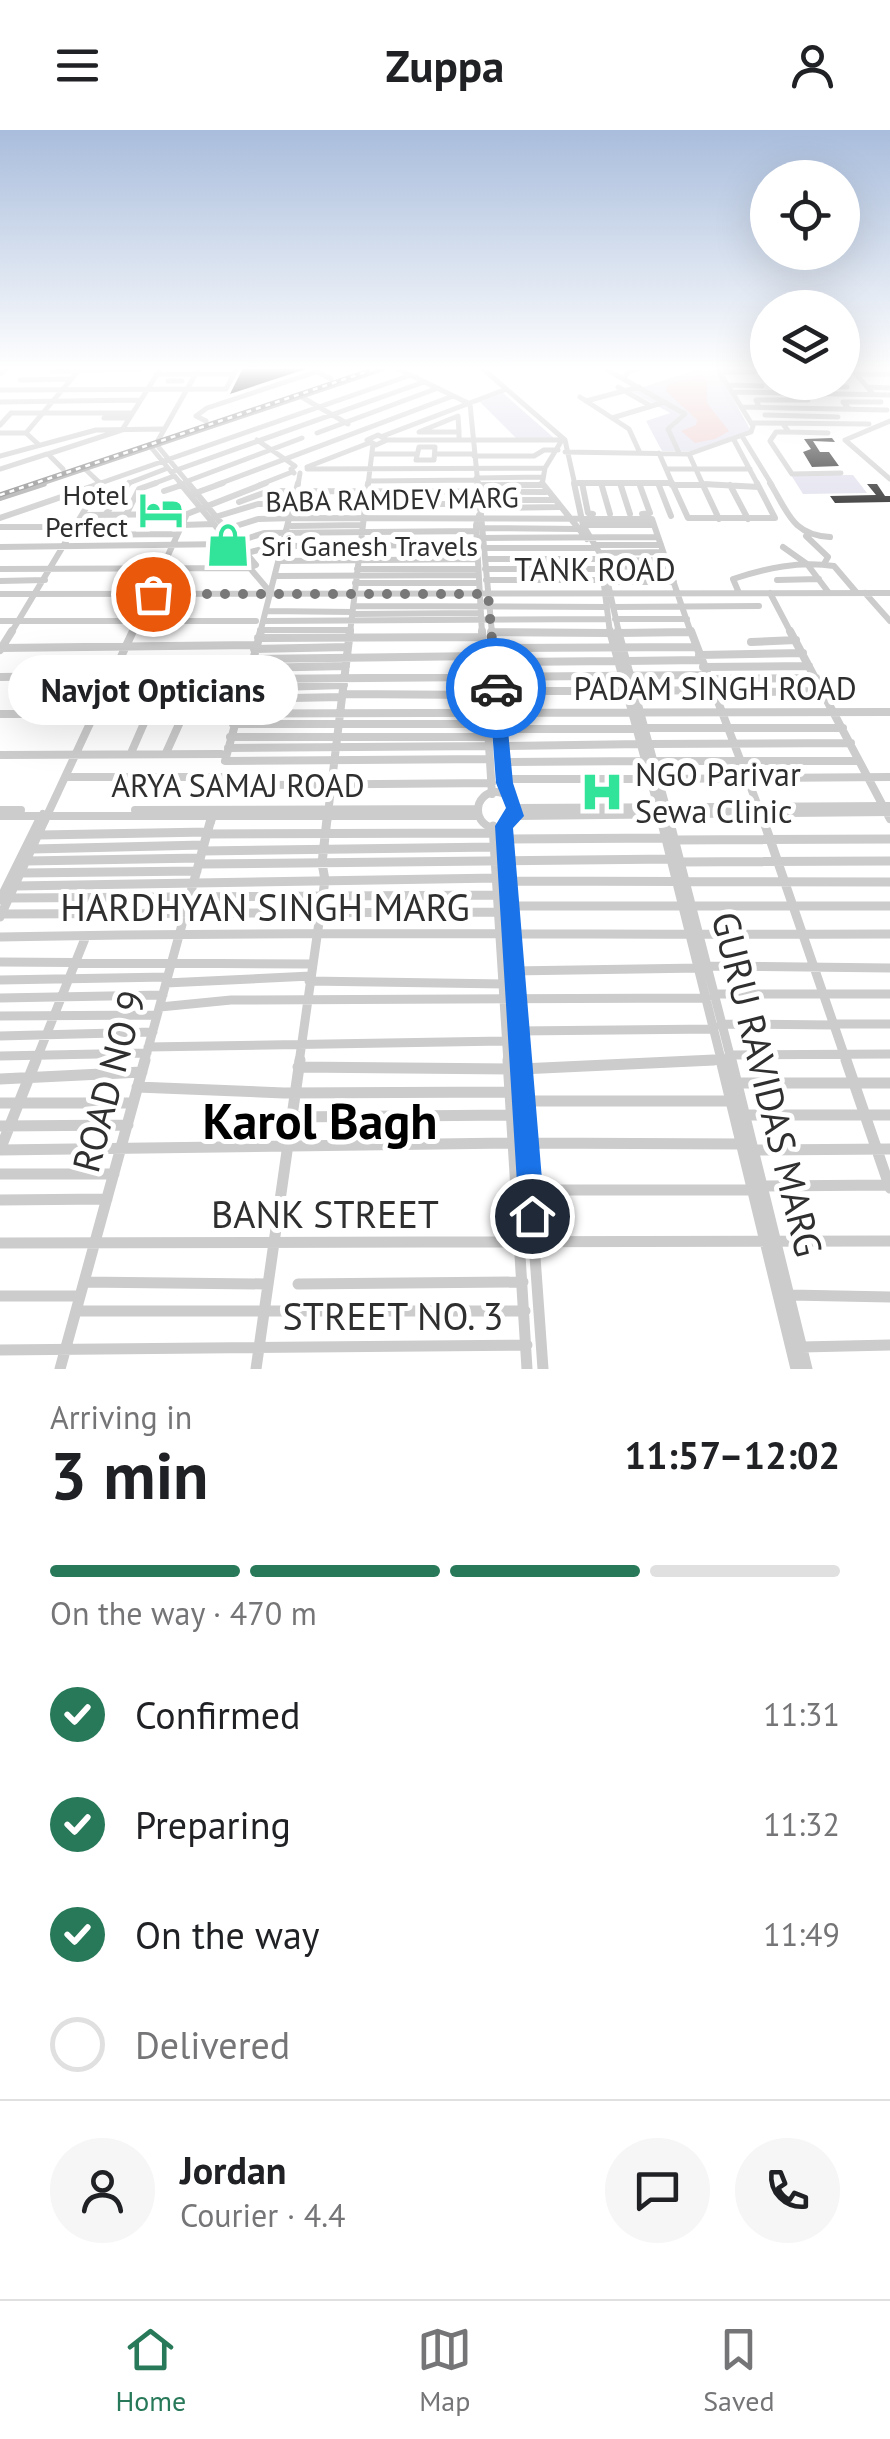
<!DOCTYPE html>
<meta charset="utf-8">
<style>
:root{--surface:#fff;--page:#f6f6f6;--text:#202124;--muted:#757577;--line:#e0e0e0;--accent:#287959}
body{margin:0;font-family:"PT Sans",sans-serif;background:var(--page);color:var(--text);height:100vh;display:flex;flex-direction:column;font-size:38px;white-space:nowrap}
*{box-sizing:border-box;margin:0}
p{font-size:32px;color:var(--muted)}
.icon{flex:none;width:55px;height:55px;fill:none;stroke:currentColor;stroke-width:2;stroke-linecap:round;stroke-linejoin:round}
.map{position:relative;height:1239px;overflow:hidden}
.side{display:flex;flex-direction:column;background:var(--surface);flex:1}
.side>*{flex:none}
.tools{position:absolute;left:750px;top:30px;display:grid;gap:20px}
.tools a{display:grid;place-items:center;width:110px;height:110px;border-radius:50%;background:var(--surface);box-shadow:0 10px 40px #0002;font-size:50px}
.pin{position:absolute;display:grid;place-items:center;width:85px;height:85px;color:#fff;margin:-42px;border:5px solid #fff;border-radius:50%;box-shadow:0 2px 10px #0007}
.courier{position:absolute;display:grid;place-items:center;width:100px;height:100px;margin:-50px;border:8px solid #1a73e8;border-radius:50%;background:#fff;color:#222;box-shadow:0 2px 12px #0007}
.bubble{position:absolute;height:70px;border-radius:35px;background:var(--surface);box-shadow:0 10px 40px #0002;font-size:32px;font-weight:700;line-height:70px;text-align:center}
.head em{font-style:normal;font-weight:700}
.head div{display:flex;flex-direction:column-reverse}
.head{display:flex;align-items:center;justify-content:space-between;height:170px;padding:0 50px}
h1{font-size:65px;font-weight:700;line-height:75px}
.bar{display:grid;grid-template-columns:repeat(4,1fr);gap:15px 10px;align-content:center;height:120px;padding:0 50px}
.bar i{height:12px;border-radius:8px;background:var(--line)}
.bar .on{background:var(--accent)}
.bar p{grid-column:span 4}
.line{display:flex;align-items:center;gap:25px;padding:0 50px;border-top:2px solid var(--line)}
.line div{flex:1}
.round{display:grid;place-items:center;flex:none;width:105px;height:105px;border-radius:52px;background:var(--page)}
ol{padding:0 50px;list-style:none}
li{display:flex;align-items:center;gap:30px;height:110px}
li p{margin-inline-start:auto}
li .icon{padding:10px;border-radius:50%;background:var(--accent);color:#fff;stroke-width:4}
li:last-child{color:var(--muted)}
li i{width:55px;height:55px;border:5px solid var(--line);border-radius:50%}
header{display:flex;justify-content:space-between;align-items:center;height:130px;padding:0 50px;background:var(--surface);font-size:45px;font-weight:700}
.tab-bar{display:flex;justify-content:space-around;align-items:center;height:140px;border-top:2px solid var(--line);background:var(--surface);font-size:28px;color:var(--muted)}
.tab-bar a{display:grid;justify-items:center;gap:5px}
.tab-bar .on{color:var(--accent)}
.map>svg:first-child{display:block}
.green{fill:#deddec}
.water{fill:#eccac9}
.building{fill:#161616}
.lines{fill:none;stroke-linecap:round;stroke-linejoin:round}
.minor-far4{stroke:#ccc;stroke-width:5}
.minor-far3{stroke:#ccc;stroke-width:6}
.minor-far2{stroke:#ccc;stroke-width:8}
.minor-far1{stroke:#ccc;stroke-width:9}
.minor{stroke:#ccc;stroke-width:11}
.major-far1{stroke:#a7a7a7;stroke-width:6}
.major{stroke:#a7a7a7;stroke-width:8}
.rail-casing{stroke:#848484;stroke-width:5}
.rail{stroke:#fff;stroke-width:2.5;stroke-dasharray:5;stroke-linecap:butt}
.route{fill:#1a73e8}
.done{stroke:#787878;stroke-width:10;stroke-dasharray:0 18}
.labels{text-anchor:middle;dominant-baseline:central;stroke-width:10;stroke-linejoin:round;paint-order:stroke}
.far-poi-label{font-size:28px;fill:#2f2f2f;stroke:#fff;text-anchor:end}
.far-street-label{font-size:28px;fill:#2f2f2f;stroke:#fff}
.street-label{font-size:32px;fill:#2f2f2f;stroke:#fff}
.poi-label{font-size:32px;fill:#2f2f2f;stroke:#fff;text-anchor:start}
.near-street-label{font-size:38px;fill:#2f2f2f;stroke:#fff}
.near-district-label{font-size:50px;font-weight:bold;fill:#000;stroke:#fff}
</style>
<header><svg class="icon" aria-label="menu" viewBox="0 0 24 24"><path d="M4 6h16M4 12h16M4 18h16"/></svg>Zuppa<svg class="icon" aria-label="person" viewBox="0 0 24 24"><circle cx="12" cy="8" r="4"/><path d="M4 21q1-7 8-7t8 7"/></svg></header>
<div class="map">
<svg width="890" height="1239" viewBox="0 0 890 1239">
<rect width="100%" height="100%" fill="#fff"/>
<path class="green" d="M702,238h14l35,63 -60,20h-29l-16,-30 24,-8 -39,-22z
M503,263l51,45h-38l-36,-36z
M791,345h62l14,18 -64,1z"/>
<path class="water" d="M699,245l8,2v26l22,28 -14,8 -20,4 -14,-12 15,-6 1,-5 -31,-29 1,-6z"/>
<path class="building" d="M243,238h66l-79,26z
M832,308l3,4 -22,-1 7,11h9l10,14 -27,1 -9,-15 8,-3 -7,-10z
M867,354h10l8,12h5v6l-55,1 -5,-7 46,-1z"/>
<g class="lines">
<path class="minor-far4" d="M396,238l74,36 8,81
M482,238l83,72 10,45
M604,238l81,46 -17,15 11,24
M851,238l22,26
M52,241l89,-2
M315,241l16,8
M720,242h34
M0,244l7,-6
M156,244h78l3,-6
M856,244h34
M624,248l5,-7 11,-3
M20,250l52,-1
M168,251h14
M728,255l34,1
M781,256l66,1
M618,257l33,19
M867,257l23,1
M0,260l226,-1 8,-15
M732,262l158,3
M300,266l48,28
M580,267l49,32 11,24
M586,271l53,-14
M0,272l140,-2
M741,277l146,3
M759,277l-3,-7h52
M849,279l-6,-7h38
M11,283h121
M765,285l73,2
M458,286l1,16h-40z
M104,288h25
M612,288l53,-16
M206,291l-10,-5 11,-8 109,-36
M890,291l-45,19 45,39
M751,293l118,1
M783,294l6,8h-13l-6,9 22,33 49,-1
M0,295l11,-12
M459,302v8
M789,302l39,1
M0,303h26
M317,303l121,-45
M378,305l9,5 -11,5 -9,-5z
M383,306l121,-46
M742,306l30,49
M257,310l38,26 -4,3 3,4
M387,310h178
M734,310l24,45
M38,314l-12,-11 53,-63
M150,316l32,39
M419,317h16l-1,13h-18z
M565,322l124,2 62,-22 2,-6 -36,-58
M659,323l14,32
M372,324h45
M435,324h39
M689,324l14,31
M0,326l96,-26 67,-1
M474,326h60l10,-6h14
M307,337l62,-24
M84,338l18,17
M0,339l47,-15
M63,339l-15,-15 74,-24 39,-62
M307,339l238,-1
M666,339h84
M171,342l253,-90
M476,348l67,-1
M369,351l107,-1
M185,352l117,-44
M578,353h90
M703,354l20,1
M95,355l316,-110
M124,355l44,-17
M150,355l24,-9
M190,355l-34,-41 43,-76
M216,355l237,-89
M259,355l33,-13
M298,355l2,-12
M368,355l5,-41
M477,355h65
M542,355l3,-17 17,-28
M672,355h32"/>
<path class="minor-far3" d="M180,353l43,52
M188,353l68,82 -7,3
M478,353l14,150
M542,353l45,56
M574,353l9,42 19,32 17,76
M578,353h90
M582,353l6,30 5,1
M601,353l9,31
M620,353l10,31
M639,353l11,30 -8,1
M658,353l13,33
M672,353l16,35h87l-16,-31 -56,-3
M702,353l17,36
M757,353l2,4
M770,353c18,29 22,52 60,54
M477,355h65
M672,355h32
M730,355l18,34
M164,361l18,-6
M190,365l33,-12
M478,370h75
M239,372l30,-11 277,1
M365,374h113
M479,378l80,-1
M85,385l102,-1 79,-31
M105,385l24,-32
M126,385l13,-26 17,-6
M479,385l-3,10 6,108
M0,388l102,-35
M212,388l46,-14h38
M181,395l33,-1
M583,395h70
M291,396l71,-1
M0,397h78
M482,398l96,1
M220,401l38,-12 36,-1 358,1 39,114
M73,405l103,-1
M806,406l22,21 -4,7
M481,408l177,-1
M597,415h64
M0,417l230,-3 34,-11 212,-2
M783,417l24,17 22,29
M484,418h110
M601,423l62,-1
M238,424l33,39
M239,425l35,-9 203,-1
M485,429h112
M281,431l196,-2
M603,431l63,-1
M605,437l64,-1
M0,439l249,-1
M357,439h121
M485,439h115
M277,446l201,-1
M486,450h117
M777,450l42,-1
M0,451l45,-1
M609,452h65
M355,453h124
M604,455l6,48
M739,463l-6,-14c33,-11 66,-18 101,-13l23,27
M770,463l21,40
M865,463l25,28
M0,464l890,-1
M354,476l253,1
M613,477l146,-1
M266,481l87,1
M353,484l126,-1
M615,489h72
M0,491h256
M263,491l344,-2
M260,500h91
M491,502l119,1
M11,503l90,-150
M132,503l55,-119
M260,503l38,-150
M350,503l18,-150
M618,503l73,-1"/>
<path class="minor-far2" d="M261,501l-36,130 265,-2
M482,501l10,163
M492,501l16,166
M610,501l52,191
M618,501l52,191
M691,501l73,191
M790,501l100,188
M491,502l119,1
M618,503l73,-1
M258,508l223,-1
M751,512l45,-2
M0,518l255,-3
M492,518l204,-1
M254,519l94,-2
M0,520l12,-19
M699,525l104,-2
M251,529l231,-3
M626,531l75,-1
M494,532l123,-1
M703,537l106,-1
M248,538l98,-2
M0,547l246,-3
M245,549l461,-4
M708,549l108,-1
M242,558l102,-3
M496,561h128
M634,561l78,-1
M713,563l110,-2
M343,564l142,1
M239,569l103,-2
M0,584l890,-2
M233,594h254
M644,598h199
M496,599h141
M230,607h258
M648,614l203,-1
M501,616l141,-2
M228,618l261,-2
M131,623l17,-39
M166,623l18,-40
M0,625l221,-1
M652,631h207
M503,632l143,-1
M69,647h153
M504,649h147
M657,649l233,-2
M266,655l226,-2
M478 680a18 18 0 1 1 36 0a18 18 0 1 1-36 0Z
M515,678l375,-2
M0,680h21
M135,680l341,-1
M0,686h477
M516,686l374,-4
M39,692l4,-8
M44,692l89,-191
M211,692l3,-12
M327,692l23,-191"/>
<path class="minor-far1" d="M661,689l61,244
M669,689l63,244
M763,689l84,244
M493,696l15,237
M504,696l17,237
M207,704l287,-1
M40,705l168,-3
M505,709l161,-1
M675,710l215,-1
M33,719l171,-4
M202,721l293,-4
M27,731l173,-3
M681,732l209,-1
M200,734l472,-5
M22,743l175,-2
M507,751l383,1
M16,756l482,-8
M10,768l488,-3
M0,770l40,-81
M508,776h382
M2,784l497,-2
M0,787l45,-98
M0,807c297,-6 593,-2 890,-3
M0,832l312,2
M708,836l182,2
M512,841l188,-3
M0,850l167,-3
M309,851l195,3
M166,853l145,-7
M715,864h175
M0,868l163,-3
M160,877l71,-7 476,-2
M0,886l157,-1
M721,894l113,1
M834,894h56
M518,901l196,-2
M0,906l153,-4
M148,917l356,-6
M729,925l161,-1
M0,926l147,-3
M35,933l51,-127
M144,933l67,-244
M299,933l26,-183 -3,-17 5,-44
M659,933l62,-3"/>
<path class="minor" d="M36,930l-36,90 514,-7
M508,930l19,309
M521,930l22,309
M721,930l75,309
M731,930l76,309
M846,930l44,128
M298,937l223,2 193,-9
M0,949l142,-7
M736,953h154
M137,957l147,6 226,-1 13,9h206
M0,973h133
M745,985h145
M290,987l222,-2
M0,996l128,-1
M528,1013l214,1
M754,1020l136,-1
M0,1044h114
M764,1056l126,-1
M530,1060h224
M0,1070l107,-1
M0,1113l890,-2
M84,1152l183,2
M298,1154l225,-2
M790,1165l100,2
M0,1166h80
M77,1181h448
M802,1217l88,-2
M0,1220l527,-5
M60,1239l85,-309
M256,1239l44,-309"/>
<path class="major-far1" d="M35,355l349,-117"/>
<path class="major" d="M0,367l43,-14"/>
<g class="rail-casing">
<path id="rail" d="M0,365l378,-127"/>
</g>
<use href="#rail" class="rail"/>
</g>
<linearGradient id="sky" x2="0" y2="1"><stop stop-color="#a9bddc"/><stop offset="0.58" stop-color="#fff"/><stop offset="1" stop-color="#fff" stop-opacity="0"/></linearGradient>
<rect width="890" height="411" fill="url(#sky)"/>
<path class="route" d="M496,553l8,5 9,95 11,33 -11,12 32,388 -4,9 -9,4 -9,-4 -4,-9 -24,-390 11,-18 -10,-25 -7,-95z"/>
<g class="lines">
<path class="done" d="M153,464h335l8,94"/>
</g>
<defs>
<g id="hotel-bare" transform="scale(3.45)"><path d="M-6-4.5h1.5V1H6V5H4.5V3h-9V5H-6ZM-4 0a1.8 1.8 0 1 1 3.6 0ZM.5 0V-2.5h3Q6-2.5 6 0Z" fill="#32e49a" stroke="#fff" stroke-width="2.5" paint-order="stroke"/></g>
<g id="shop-bare" transform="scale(3.45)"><path d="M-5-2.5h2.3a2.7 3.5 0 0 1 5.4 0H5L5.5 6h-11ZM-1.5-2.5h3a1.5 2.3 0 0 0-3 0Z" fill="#32e49a" stroke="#fff" stroke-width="2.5" paint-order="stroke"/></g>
<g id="hospital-bare" transform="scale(3.45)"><path d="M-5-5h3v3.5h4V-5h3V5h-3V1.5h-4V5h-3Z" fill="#32e49a" stroke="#fff" stroke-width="2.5" paint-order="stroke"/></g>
</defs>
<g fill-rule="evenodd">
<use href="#hotel-bare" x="161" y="380"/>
<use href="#shop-bare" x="228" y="415"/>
<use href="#hospital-bare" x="602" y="662"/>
</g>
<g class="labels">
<g class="far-poi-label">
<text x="128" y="364">Hotel<tspan x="128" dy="32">Perfect</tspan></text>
<text x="261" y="415" text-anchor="start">Sri Ganesh Travels</text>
</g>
<g class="far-street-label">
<text transform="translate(392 369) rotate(-1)">BABA RAMDEV MARG</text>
</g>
<g class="street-label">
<text x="595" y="439">TANK ROAD</text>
<text x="715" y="558">PADAM SINGH ROAD</text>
<text x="238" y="655">ARYA SAMAJ ROAD</text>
</g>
<g class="poi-label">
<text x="635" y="644">NGO Parivar<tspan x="635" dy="37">Sewa Clinic</tspan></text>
</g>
<g class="near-street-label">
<text x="265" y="776">HARDHYAN SINGH MARG</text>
<text transform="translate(108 951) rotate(-75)">ROAD NO 9</text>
<text transform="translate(768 954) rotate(76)">GURU RAVIDAS MARG</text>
<text x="325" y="1083">BANK STREET</text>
<text x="393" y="1185">STREET NO. 3</text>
</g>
<g class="near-district-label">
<text x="320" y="990">Karol Bagh</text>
</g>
</g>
</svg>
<div class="tools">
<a><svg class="icon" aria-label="locate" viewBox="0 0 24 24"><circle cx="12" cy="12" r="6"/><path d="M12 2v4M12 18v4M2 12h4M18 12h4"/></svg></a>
<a><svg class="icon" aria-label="layers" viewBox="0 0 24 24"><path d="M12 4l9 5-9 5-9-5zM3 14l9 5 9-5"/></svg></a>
</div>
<div class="pin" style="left:153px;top:464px;background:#ea580c"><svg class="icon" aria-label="bag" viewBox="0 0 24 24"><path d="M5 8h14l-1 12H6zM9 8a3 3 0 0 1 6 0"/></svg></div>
<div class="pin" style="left:532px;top:1086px;background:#1f2937"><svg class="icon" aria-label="home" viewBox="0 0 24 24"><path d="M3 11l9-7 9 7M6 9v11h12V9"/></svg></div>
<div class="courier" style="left:496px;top:558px"><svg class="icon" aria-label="car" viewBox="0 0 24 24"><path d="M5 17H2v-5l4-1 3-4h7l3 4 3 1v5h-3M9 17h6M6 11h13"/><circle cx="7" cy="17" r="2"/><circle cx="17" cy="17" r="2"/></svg></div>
<div class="bubble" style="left:8px;top:525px;width:290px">Navjot Opticians</div>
</div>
<section class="side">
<div class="head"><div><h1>3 min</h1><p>Arriving in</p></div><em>11:57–12:02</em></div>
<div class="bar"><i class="on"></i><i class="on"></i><i class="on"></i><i></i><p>On the way · 470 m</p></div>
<ol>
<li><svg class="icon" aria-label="check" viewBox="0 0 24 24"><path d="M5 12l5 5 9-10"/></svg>Confirmed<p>11:31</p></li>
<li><svg class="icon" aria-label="check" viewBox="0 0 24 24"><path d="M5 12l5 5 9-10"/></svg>Preparing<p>11:32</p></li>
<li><svg class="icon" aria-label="check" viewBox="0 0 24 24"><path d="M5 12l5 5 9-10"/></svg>On the way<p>11:49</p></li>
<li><i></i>Delivered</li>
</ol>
<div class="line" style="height:180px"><a class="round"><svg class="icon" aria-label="person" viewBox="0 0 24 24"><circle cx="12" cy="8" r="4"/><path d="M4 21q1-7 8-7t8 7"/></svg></a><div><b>Jordan</b><p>Courier · 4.4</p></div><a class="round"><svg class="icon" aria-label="chat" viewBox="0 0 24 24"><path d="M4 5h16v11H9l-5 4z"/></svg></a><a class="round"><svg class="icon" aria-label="phone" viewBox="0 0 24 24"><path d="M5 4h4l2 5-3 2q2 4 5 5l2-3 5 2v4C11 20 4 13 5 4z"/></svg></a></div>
</section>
<nav class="tab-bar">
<a class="on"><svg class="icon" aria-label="home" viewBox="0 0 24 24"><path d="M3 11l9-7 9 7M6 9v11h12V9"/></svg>Home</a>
<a><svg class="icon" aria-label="map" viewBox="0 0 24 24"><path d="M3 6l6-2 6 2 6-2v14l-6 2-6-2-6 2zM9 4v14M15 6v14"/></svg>Map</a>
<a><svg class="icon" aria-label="saved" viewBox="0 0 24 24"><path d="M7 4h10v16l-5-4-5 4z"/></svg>Saved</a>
</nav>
